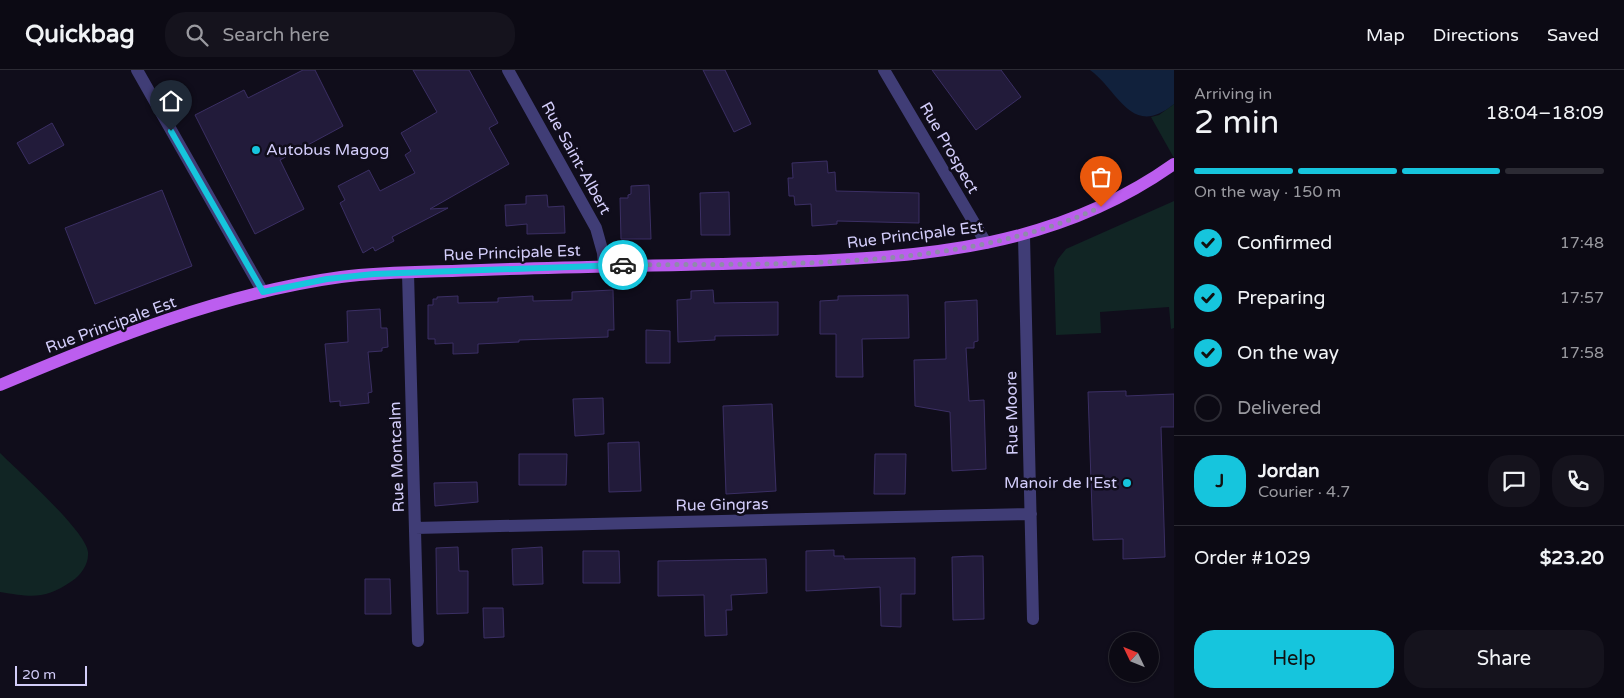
<!DOCTYPE html>
<meta charset="utf-8">
<style>
:root{--surface:#0c0a14;--page:#15131d;--text:#f1f3f6;--muted:#9a9aa0;--line:#2c2b34;--accent:#16c5dd}
body{margin:0;font-family:"Varela Round",sans-serif;background:var(--page);color:var(--text);height:100vh;display:flex;flex-direction:column;font-size:19px;white-space:nowrap}
*{box-sizing:border-box;margin:0}
p{font-size:16px;color:var(--muted)}
.icon{flex:none;width:28px;height:28px;fill:none;stroke:currentColor;stroke-width:2;stroke-linecap:round;stroke-linejoin:round}
.map{position:relative;flex:1;overflow:hidden}
.side{display:flex;flex-direction:column;background:var(--surface);width:450px}
.side>*{flex:none}
.needle{width:32px;rotate:313deg}
.buttons{position:absolute;left:1109px;top:562px;display:grid;gap:10px}
.buttons a{display:grid;place-items:center;width:50px;height:50px;border-radius:50%;background:var(--surface);box-shadow:0 1px 4px #0004,0 0 0 1px var(--line);font-size:25px}
.scale{position:absolute;left:15px;bottom:12px;width:72px;box-sizing:border-box;padding-left:5px;border:2px solid #d3cdfa;border-top:0;font-size:14px;line-height:18px;white-space:nowrap;color:#d3cdfa;-webkit-text-stroke:4px #100d1b;paint-order:stroke}
.pin{position:absolute;display:grid;place-items:center;width:42px;height:42px;color:#fff;margin:-51px -21px;border-radius:50% 50% 50% 0;rotate:-45deg;box-shadow:0 0 5px #0007}
.pin .icon{rotate:45deg}
.courier{position:absolute;display:grid;place-items:center;width:50px;height:50px;margin:-25px;border:4px solid #16c5dd;border-radius:50%;background:#fff;color:#222;box-shadow:0 1px 6px #0007}
.headline em{font-style:normal;font-weight:600}
.headline div{display:flex;flex-direction:column-reverse}
.headline{display:flex;align-items:center;justify-content:space-between;height:85px;padding:0 20px}
h1{font-size:32px;font-weight:600;line-height:38px}
.bar{display:grid;grid-template-columns:repeat(4,1fr);gap:8px 5px;align-content:center;height:60px;padding:0 20px}
.bar i{height:6px;border-radius:4px;background:var(--line)}
.bar .active{background:var(--accent)}
.bar p{grid-column:span 4}
.line{display:flex;align-items:center;gap:12px;padding:0 20px;border-top:1px solid var(--line)}
.line div{flex:1}
.round{display:grid;place-items:center;flex:none;width:52px;height:52px;border-radius:20px;background:var(--page)}
ol{padding:0 20px;list-style:none}
li{display:flex;align-items:center;gap:15px;height:55px}
li p{margin-inline-start:auto}
li .icon{padding:5px;border-radius:50%;background:var(--accent);color:#111;stroke-width:4}
li:last-child{color:var(--muted)}
li i{width:28px;height:28px;border:2px solid var(--line);border-radius:50%}
.primary-button{display:flex;gap:10px;margin-top:auto;padding:10px 20px}
.primary-button a{flex:1;height:58px;border-radius:20px;background:var(--accent);color:#111;font-size:20px;font-weight:600;line-height:58px;text-align:center}
.primary-button a+a{background:var(--page);color:var(--text)}
header{display:flex;align-items:center;gap:30px;box-sizing:border-box;height:70px;padding:0 25px;background:var(--surface);border-bottom:1px solid var(--line)}
header strong{font-size:24px}
nav{display:flex;gap:28px;margin-inline-start:auto;font-size:18px}
.search{width:350px;height:45px;background:var(--page);display:flex;align-items:center;gap:12px;box-sizing:border-box;padding:0 18px;border-radius:20px;color:var(--muted);font-size:19px}
main{display:flex;flex:1;min-height:0}
.map>svg:first-child{display:block}
.green{fill:#112524}
.water{fill:#11213c}
.building{fill:#221b3a;stroke:#3b2f64}
.lines{fill:none;stroke-linecap:round;stroke-linejoin:round}
.minor{stroke:#403d76;stroke-width:12}
.major{stroke:#bc5eef;stroke-width:12}
.done{stroke:#8f8aac;stroke-width:5;stroke-dasharray:0 9}
.route{stroke:#16c5dd;stroke-width:6}
.poi-dot{fill:#16c5dd;stroke:#100d1b;stroke-width:2}
.labels{text-anchor:middle;dominant-baseline:central;stroke-width:5;stroke-linejoin:round;paint-order:stroke}
.street-label{font-size:16px;fill:#d3cdfa;stroke:#100d1b}
.poi-label{font-size:16px;fill:#d3cdfa;stroke:#100d1b;text-anchor:start}
</style>
<header>
<strong>Quickbag</strong>
<div class="search"><svg class="icon" aria-label="search" viewBox="0 0 24 24"><circle cx="10" cy="10" r="6"/><path d="M15 15l6 6"/></svg>Search here</div>
<nav><a>Map</a><a>Directions</a><a>Saved</a></nav>
</header>
<main>
<div class="map">
<svg width="1174" height="628" viewBox="0 0 1174 628">
<rect width="100%" height="100%" fill="#100d1b"/>
<path class="green" d="M1174,34v54l-23,-41 8,-2z
M1174,131v127l-3,1 -2,-22 -69,5 1,21 -45,2 -2,-67 4,-9 8,-10z
M0,383c18,18 86,78 88,99 1,12 -7,23 -16,29 -27,19 -41,16 -72,11z"/>
<path class="water" d="M1090,0h84v34c-43,35 -55,-13 -84,-34z"/>
<path class="building" d="M303,0h12l28,56 -63,34 24,49 -49,25 -60,-119 49,-25 4,8z
M413,0h56l29,53 -9,5 20,36 -79,45 18,-1 -56,29 2,4 -19,10 -2,-4 -10,6 -23,-50 5,-3 -7,-14 31,-16 11,21 35,-18 -10,-18 6,-4 -10,-18 36,-21z
M703,0h22l26,54 -17,8z
M932,0h69l20,27 -45,33z
M52,53l12,22 -35,19 -12,-21z
M827,91l1,12 7,-1 1,19 83,2v30l-82,-2v3l-25,2 -1,-22 -16,1 -1,-9h-5l-1,-18h5l-1,-15z
M649,115l2,54h-30l-1,-41h8v-3l3,-1v-8z
M162,120l30,76 -97,38 -30,-76z
M729,122l1,43h-29l-1,-42z
M547,125l1,12 16,-1 1,27 -38,1v-10l-21,2 -1,-21 21,-1v-8z
M613,220l1,40h-6v7l-89,3v2l-41,2v9l-25,1v-11l-18,1v-5h-7v-34h5v-6h4v-2l21,-1v7l40,-1v-4l35,-2v5l39,-1v-8z
M713,220l1,13 64,-1v33l-63,1v4l-37,2 -1,-42 14,-1v-8z
M908,225l1,43 -47,1 1,38h-27v-43h-16v-33l18,-1v-4z
M977,230l1,41 -4,1v6h-8l3,53 15,-1 2,69 -34,2 -2,-59 -35,-6 -1,-46 32,-1 -1,-57z
M380,239l1,19h6l1,19 -6,1v3l-14,1 4,40 -4,1 1,10 -29,3v-5l-10,1 -5,-58 23,-2 -1,-31z
M646,260l24,1v32h-24z
M1126,321v5l48,-2v33h-13l4,130 -42,2v-20l-30,1 -5,-148z
M603,328l1,36 -29,2 -2,-37z
M772,334l4,87 -50,3 -3,-88z
M639,372l2,49 -32,1 -1,-49z
M519,384h48l-1,31h-47z
M875,384h31l-1,40h-31z
M477,412l1,20 -43,4 -1,-23z
M458,477l1,24h9v42l-31,1 -1,-66z
M542,477l1,37 -30,1 -1,-36z
M834,480v6h10v3l71,-1v36h-14v33l-20,-1 -1,-39 -74,4v-40z
M583,481h36l1,32h-37z
M973,486h10l1,63 -31,1 -1,-63z
M766,489l1,34 -36,2 1,15h-6l1,25 -22,1 -1,-41 -46,1v-35z
M365,509h25l1,35h-26z
M483,538h20l1,29 -20,1z"/>
<g class="lines">
<path class="minor" d="M137,0l126,222
M508,0l88,158 7,25 1,13
M884,0l102,173
M1024,166l9,383
M408,203l10,368
M415,458l616,-14"/>
<path class="major" d="M0,315c109,-46 223,-92 341,-108 46,-6 94,-5 140,-7 101,-4 203,-4 304,-8 140,-5 271,-14 389,-98"/>
</g>
<g class="lines">
<path class="done" d="M623,195c155,-2 335,7 478,-58"/>
<path class="route" d="M171,61l92,161 64,-13 47,-5 249,-9"/>
</g>
<g class="poi-dot">
<circle cx="256" cy="80" r="5"/>
<circle cx="1127" cy="413" r="5"/>
</g>
<g class="labels">
<g class="street-label">
<text transform="translate(949 78) rotate(60)">Rue Prospect</text>
<text transform="translate(576 88) rotate(61)">Rue Saint-Albert</text>
<text transform="translate(915 165) rotate(-7)">Rue Principale Est</text>
<text transform="translate(512 183) rotate(-2)">Rue Principale Est</text>
<text transform="translate(111 255) rotate(-20)">Rue Principale Est</text>
<text transform="translate(1012 343) rotate(-91)">Rue Moore</text>
<text transform="translate(397 387) rotate(-92)">Rue Montcalm</text>
<text transform="translate(722 435) rotate(-1)">Rue Gingras</text>
</g>
<g class="poi-label">
<text x="266" y="80">Autobus Magog</text>
<text x="1117" y="413" text-anchor="end">Manoir de l'Est</text>
</g>
</g>
</svg>
<div class="buttons">
<a><svg class="needle" viewBox="-14 -14 28 28"><path d="M0-13l5 13h-10z" fill="#e53935"/><path d="M0 13l5-13h-10z" fill="#9a9aa0"/></svg></a>
</div>
<div class="scale">20 m</div>
<div class="pin" style="left:1101px;top:137px;background:#ea580c"><svg class="icon" aria-label="bag" viewBox="0 0 24 24"><path d="M5 8h14l-1 12H6zM9 8a3 3 0 0 1 6 0"/></svg></div>
<div class="pin" style="left:171px;top:61px;background:#1f2937"><svg class="icon" aria-label="home" viewBox="0 0 24 24"><path d="M3 11l9-7 9 7M6 9v11h12V9"/></svg></div>
<div class="courier" style="left:623px;top:195px"><svg class="icon" aria-label="car" viewBox="0 0 24 24"><path d="M5 17H2v-5l4-1 3-4h7l3 4 3 1v5h-3M9 17h6M6 11h13"/><circle cx="7" cy="17" r="2"/><circle cx="17" cy="17" r="2"/></svg></div>
</div>
<section class="side">
<div class="headline"><div><h1>2 min</h1><p>Arriving in</p></div><em>18:04–18:09</em></div>
<div class="bar"><i class="active"></i><i class="active"></i><i class="active"></i><i></i><p>On the way · 150 m</p></div>
<ol>
<li><svg class="icon" aria-label="check" viewBox="0 0 24 24"><path d="M5 12l5 5 9-10"/></svg>Confirmed<p>17:48</p></li>
<li><svg class="icon" aria-label="check" viewBox="0 0 24 24"><path d="M5 12l5 5 9-10"/></svg>Preparing<p>17:57</p></li>
<li><svg class="icon" aria-label="check" viewBox="0 0 24 24"><path d="M5 12l5 5 9-10"/></svg>On the way<p>17:58</p></li>
<li><i></i>Delivered</li>
</ol>
<div class="line" style="height:90px"><b class="round" style="background:var(--accent);color:#111">J</b><div><b>Jordan</b><p>Courier · 4.7</p></div><a class="round"><svg class="icon" aria-label="chat" viewBox="0 0 24 24"><path d="M4 5h16v11H9l-5 4z"/></svg></a><a class="round"><svg class="icon" aria-label="phone" viewBox="0 0 24 24"><path d="M5 4h4l2 5-3 2q2 4 5 5l2-3 5 2v4C11 20 4 13 5 4z"/></svg></a></div>
<div class="line" style="height:65px"><div>Order #1029</div><b>$23.20</b></div>
<div class="primary-button"><a>Help</a><a>Share</a></div>
</section>
</main>
